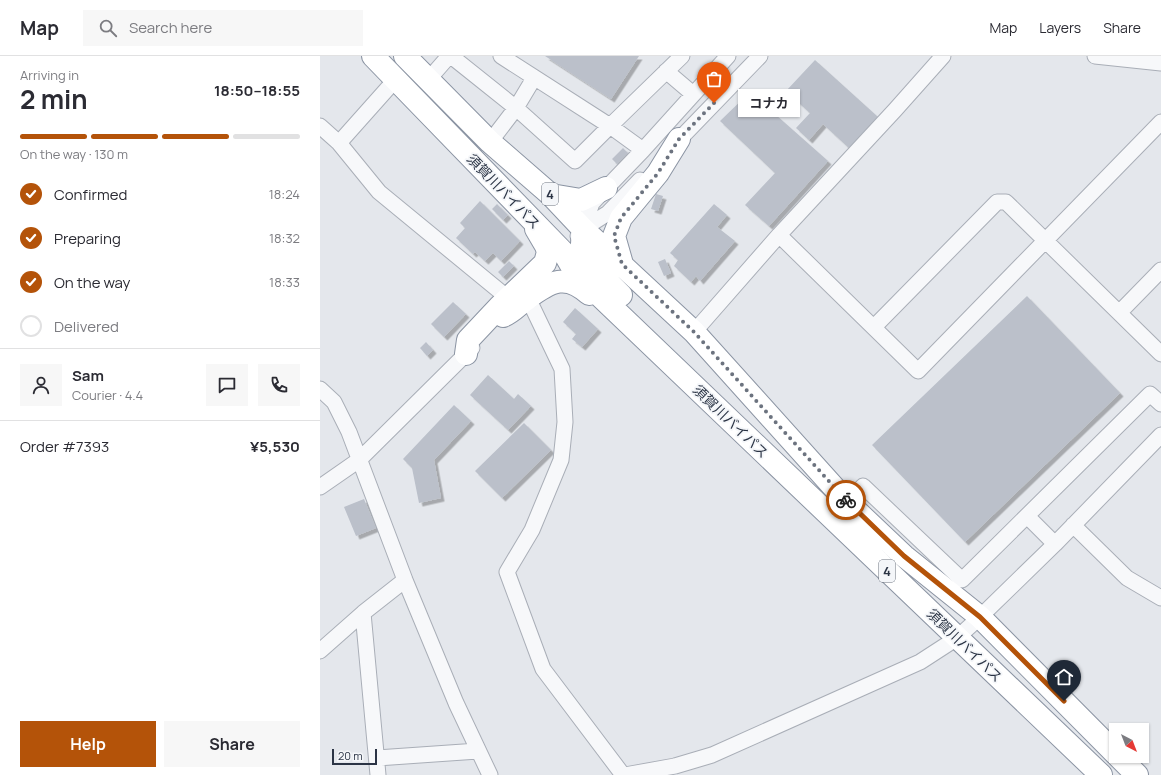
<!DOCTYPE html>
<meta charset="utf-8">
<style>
:root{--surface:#fff;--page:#f7f7f7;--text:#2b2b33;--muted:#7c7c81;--line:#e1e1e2;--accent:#b45309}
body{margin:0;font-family:Manrope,"Noto Sans JP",sans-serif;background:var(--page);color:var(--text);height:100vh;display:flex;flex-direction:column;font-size:15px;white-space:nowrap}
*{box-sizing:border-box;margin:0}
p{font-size:13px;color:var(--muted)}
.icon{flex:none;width:22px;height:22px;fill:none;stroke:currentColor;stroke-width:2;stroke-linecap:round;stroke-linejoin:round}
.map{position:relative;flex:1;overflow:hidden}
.side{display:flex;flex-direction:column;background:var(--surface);width:320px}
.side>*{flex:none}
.needle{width:26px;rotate:138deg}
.fabs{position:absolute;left:789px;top:667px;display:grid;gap:8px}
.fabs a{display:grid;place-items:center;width:40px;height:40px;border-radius:0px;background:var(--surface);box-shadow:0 1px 3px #0004;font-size:20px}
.scale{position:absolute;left:12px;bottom:10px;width:45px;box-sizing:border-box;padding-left:4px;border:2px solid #2b3445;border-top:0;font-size:11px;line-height:14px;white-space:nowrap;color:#2b3445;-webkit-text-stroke:3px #f4f6f9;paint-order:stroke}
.pin{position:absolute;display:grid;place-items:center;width:34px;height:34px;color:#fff;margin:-41px -17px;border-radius:50% 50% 50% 0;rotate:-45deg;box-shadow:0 0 4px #0007}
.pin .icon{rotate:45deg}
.courier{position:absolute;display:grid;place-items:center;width:40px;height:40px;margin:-20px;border:3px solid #b45309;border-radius:50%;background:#fff;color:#222;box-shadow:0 1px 5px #0007}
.bubble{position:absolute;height:28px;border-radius:0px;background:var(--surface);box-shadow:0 1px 3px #0004;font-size:13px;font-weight:700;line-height:28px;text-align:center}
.overview em{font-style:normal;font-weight:700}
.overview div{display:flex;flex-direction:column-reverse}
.overview{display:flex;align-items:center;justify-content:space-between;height:68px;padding:0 20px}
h1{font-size:26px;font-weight:700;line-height:30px}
.bar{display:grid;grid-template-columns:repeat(4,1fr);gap:6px 4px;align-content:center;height:48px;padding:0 20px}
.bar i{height:5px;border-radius:3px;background:var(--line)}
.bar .current{background:var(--accent)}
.bar p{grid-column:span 4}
.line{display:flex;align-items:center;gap:10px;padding:0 20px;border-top:1px solid var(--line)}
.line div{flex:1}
.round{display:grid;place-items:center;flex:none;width:42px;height:42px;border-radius:0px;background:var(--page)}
ol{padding:0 20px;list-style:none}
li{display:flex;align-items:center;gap:12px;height:44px}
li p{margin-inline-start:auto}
li .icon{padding:4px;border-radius:50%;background:var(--accent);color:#fff;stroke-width:4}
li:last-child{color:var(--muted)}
li i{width:22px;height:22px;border:2px solid var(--line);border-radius:50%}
.cta{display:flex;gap:8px;margin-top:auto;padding:8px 20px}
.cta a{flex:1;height:46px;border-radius:0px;background:var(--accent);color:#fff;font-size:16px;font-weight:700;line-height:46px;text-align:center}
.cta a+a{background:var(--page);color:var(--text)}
header{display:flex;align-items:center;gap:24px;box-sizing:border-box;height:56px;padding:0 20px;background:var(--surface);border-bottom:1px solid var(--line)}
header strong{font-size:19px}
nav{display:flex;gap:22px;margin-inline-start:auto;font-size:14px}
.search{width:280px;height:36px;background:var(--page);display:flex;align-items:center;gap:10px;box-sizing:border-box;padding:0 14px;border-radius:0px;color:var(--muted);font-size:15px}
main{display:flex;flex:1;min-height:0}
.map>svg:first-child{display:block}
.building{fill:#bbc0ca;filter:url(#shadow)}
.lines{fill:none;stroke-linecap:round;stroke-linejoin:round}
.minor-casing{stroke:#a9aeb7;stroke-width:17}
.highway-casing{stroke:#8b94a3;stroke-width:24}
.minor{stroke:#f7f8fa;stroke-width:15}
.highway{stroke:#fff;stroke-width:22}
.done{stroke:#6c737f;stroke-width:4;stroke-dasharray:0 7.2}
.route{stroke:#b45309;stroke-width:5}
.labels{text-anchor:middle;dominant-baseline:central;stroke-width:3.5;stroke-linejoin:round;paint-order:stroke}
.shield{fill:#f4f6f9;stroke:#676e7b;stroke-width:1}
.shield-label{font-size:13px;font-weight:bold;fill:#2b3445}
.street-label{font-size:14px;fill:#2b3445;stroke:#f4f6f9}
</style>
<header>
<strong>Map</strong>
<div class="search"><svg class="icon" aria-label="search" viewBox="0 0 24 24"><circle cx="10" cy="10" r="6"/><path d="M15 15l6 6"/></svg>Search here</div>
<nav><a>Map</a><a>Layers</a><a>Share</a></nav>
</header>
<main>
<section class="side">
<div class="overview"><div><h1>2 min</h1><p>Arriving in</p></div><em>18:50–18:55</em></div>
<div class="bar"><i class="current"></i><i class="current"></i><i class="current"></i><i></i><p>On the way · 130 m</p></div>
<ol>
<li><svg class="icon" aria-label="check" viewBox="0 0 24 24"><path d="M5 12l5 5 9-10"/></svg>Confirmed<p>18:24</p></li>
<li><svg class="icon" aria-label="check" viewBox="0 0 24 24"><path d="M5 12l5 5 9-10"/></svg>Preparing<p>18:32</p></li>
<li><svg class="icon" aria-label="check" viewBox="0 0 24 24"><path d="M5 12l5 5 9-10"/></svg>On the way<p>18:33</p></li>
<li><i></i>Delivered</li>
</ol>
<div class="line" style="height:72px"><a class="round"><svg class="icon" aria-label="person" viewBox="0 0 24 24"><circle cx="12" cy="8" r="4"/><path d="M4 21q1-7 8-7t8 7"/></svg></a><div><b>Sam</b><p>Courier · 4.4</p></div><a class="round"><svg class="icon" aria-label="chat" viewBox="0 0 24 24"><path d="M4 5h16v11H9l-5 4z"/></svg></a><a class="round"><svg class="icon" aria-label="phone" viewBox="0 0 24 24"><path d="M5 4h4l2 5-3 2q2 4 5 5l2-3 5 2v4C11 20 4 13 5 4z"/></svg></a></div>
<div class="line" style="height:52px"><div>Order #7393</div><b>¥5,530</b></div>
<div class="cta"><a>Help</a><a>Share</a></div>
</section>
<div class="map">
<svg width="841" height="719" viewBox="0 0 841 719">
<defs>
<filter id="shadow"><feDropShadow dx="3.5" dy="3.5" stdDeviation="0" flood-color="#0004"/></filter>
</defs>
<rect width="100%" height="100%" fill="#e4e7ec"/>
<path class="building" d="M225,0h94l-28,43z
M495,4l63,57 -29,31 -26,-24 -14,16 -13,-12 14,-15 -24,-22z
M430,36l78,69 -59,65 -24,-21 30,-32 -55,-52z
M303,92l5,5 -11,11 -5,-5z
M336,138l7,2 -5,15 -7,-2z
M160,145l40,40 -19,20 -8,-8 -8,8 -10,-9 -2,2 -17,-16 9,-10 -5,-5z
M177,148l11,11 -5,5 -11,-11z
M394,148l13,11 -10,12 18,14 -35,40 -4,-5 -5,6 -17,-16 4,-6 -8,-7z
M345,203l6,14 -7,3 -6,-14z
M189,205l5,5 -11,11 -5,-5z
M707,240l93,97 -155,149 -93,-97z
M133,246l13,12 -22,23 -13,-13z
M255,252l23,21 -16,18 -10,-8 4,-5 -13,-12z
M106,286l7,8 -6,6 -7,-8z
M168,319l26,24 4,-5 13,12 -23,24 -38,-35z
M134,349l17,16 -37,39 7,38 -22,5 -7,-35 -9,-9z
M204,367l27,27 -49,48 -27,-27z
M44,443l12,29 -20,8 -12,-29z"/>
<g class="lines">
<g class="minor-casing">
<path id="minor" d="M131,0l65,52 59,53 35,-35 33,24
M181,0l109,70 72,-70
M775,0l66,7
M346,15l27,23
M108,24l21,-24
M0,70l19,17 40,49 129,106
M170,86l26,-34 18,-30
M19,87l57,-64
M353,90l87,-90
M263,173l9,-26 51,-53 85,-94
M459,179l139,136 243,-249
M258,180l5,-7 25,-16 32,-33
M208,242l34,71 3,53 -4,38 -29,70 -25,42 36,97 80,106
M799,257l42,-43
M554,271l123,-125h9l155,152
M374,276l85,-97 116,-125 48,-54
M0,333l14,13 15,30 56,148 51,123 34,72
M0,431l39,-27 113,-112
M528,447l15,-17 99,94 188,-186 11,10
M707,460l28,28
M753,469l54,53 34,20
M43,557l15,162
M0,595l43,-38 42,-33
M57,702l101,-7
M305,719l50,-9 37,-11 208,-93 37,-24 23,-21 75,-73 106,-109"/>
</g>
<g class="highway-casing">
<path id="highway" d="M53,0l191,197 11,19 526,503
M85,0l85,86 61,53 32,34 111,103 154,171 56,53 76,61 136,137
M231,139l30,5 25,-12
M263,173l-1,15 8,20 31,31
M302,208l-8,-28 7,-18 37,-45 21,-34
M183,260c10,-4 16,-12 25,-18 23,-17 38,-25 61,-4
M146,298l2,-14 31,-33 46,-44 3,-11 -2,-6 -10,-17
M798,700l19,19"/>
</g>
<use href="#minor" class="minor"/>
<use href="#highway" class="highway"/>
</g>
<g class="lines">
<path class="done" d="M394,47l-35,36 -21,34 -37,45 -7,18 8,28 72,68 152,168"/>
<path class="route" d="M526,444l58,56 76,61 84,84"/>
</g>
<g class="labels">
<g class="shield">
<rect x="222" y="127" width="16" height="22" rx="3"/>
<rect x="559" y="504" width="16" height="22" rx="3"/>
</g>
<g class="shield-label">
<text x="230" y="138">4</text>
<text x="567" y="515">4</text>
</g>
<g class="street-label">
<text transform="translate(184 135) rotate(46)">須賀川バイパス</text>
<text transform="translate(411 365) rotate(44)">須賀川バイパス</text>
<text transform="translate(645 589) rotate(44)">須賀川バイパス</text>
</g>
</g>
</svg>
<div class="fabs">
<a><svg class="needle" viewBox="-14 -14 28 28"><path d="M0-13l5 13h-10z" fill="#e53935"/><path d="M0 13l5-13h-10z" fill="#7c7c81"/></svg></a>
</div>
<div class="scale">20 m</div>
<div class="pin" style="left:394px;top:47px;background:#ea580c"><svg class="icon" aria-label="bag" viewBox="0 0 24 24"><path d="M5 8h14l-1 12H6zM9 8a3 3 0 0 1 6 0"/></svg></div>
<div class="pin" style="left:744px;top:645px;background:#1f2937"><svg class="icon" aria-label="home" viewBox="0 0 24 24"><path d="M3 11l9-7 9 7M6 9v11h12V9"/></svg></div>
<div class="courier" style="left:526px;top:444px"><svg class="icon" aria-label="bike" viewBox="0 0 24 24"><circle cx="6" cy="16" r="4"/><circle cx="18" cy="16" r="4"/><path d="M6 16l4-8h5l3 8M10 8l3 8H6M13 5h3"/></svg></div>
<div class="bubble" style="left:418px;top:33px;width:62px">コナカ</div>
</div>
</main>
